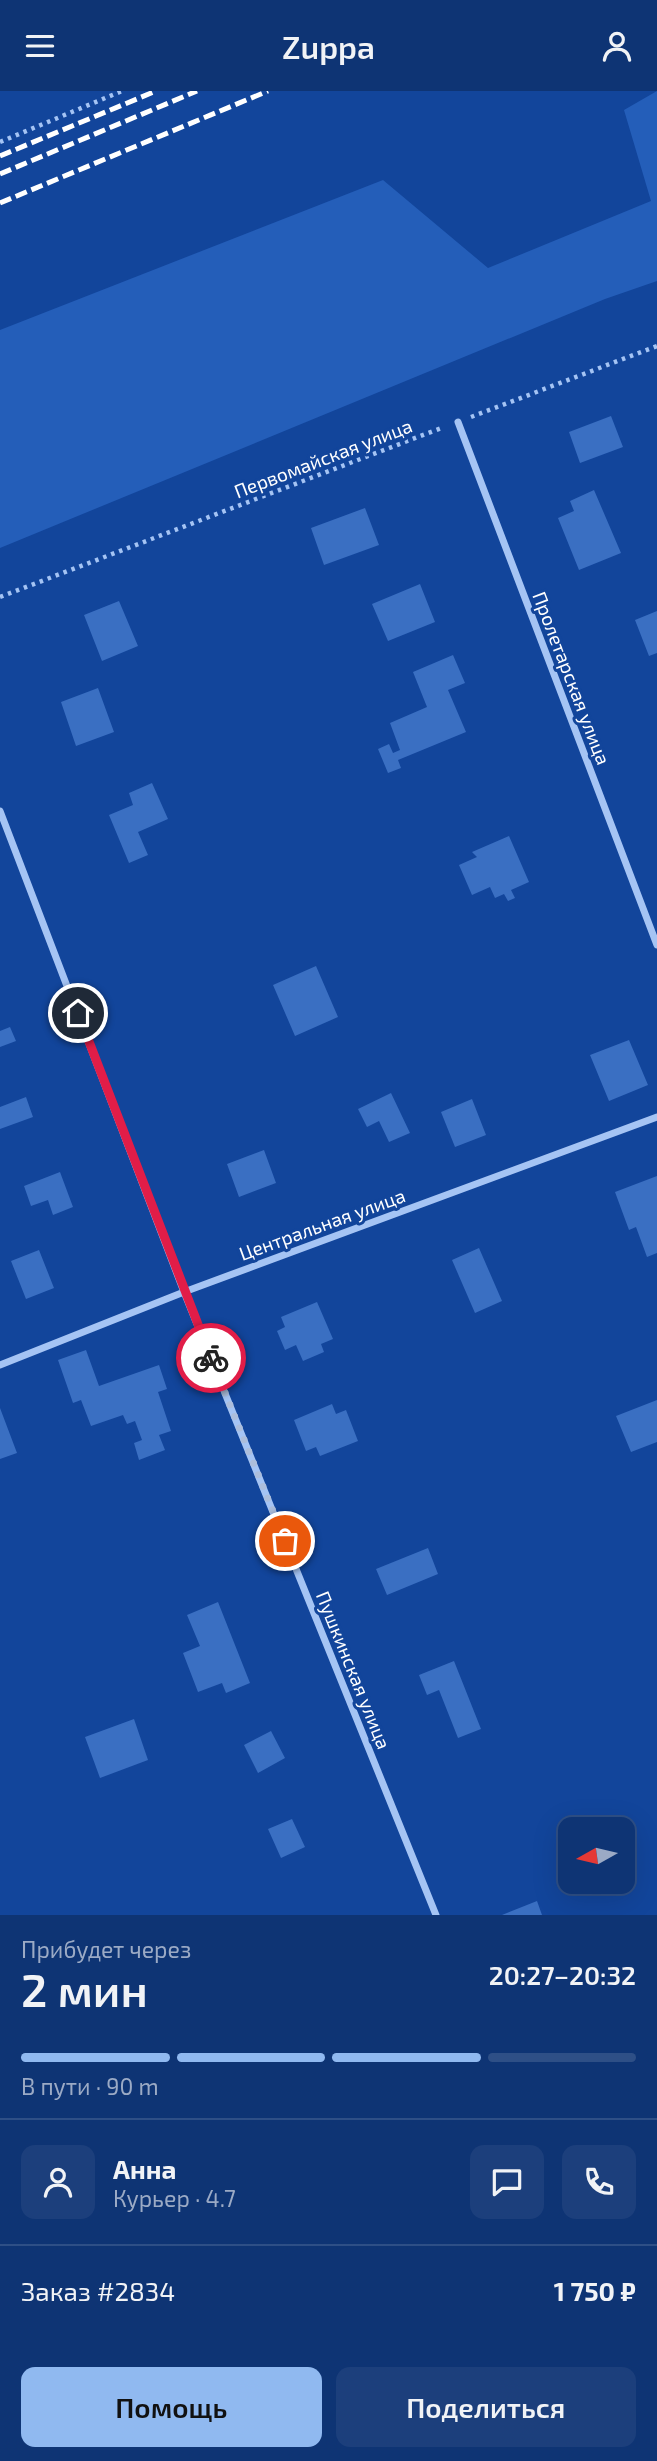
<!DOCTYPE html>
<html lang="ru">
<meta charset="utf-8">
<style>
:root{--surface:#0e3474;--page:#1c3f7c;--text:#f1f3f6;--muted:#9baac5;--line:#2e4f86;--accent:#90b9f0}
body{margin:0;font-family:"Exo 2",sans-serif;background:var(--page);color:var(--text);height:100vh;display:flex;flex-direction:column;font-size:26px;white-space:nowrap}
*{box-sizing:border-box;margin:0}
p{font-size:23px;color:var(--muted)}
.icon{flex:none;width:38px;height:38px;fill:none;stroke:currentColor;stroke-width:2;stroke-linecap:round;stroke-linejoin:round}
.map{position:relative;height:1824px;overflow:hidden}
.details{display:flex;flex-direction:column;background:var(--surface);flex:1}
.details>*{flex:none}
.needle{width:46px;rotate:262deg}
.buttons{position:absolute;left:558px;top:1726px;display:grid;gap:14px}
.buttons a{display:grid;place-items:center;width:77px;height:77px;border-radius:14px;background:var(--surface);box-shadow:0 7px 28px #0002,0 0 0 2px var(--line);font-size:35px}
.pin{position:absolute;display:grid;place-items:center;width:60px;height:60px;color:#fff;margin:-30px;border:4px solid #fff;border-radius:50%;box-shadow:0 2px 7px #0007}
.courier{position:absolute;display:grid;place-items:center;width:70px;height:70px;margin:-35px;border:5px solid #e11d48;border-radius:50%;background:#fff;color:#222;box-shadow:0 2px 9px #0007}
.head em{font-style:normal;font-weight:600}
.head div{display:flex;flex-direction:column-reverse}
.head{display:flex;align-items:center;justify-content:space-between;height:119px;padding:0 21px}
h1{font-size:46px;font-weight:600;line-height:52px}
.bar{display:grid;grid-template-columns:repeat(4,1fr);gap:10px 7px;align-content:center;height:84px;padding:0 21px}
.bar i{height:9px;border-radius:5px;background:var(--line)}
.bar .on{background:var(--accent)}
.bar p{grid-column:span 4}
.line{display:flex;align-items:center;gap:18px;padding:0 21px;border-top:2px solid var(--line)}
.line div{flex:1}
.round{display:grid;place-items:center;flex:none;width:74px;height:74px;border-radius:14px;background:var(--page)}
.cta{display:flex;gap:14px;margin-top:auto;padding:14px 21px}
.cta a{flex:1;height:80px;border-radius:14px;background:var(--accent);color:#111;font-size:28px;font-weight:600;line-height:80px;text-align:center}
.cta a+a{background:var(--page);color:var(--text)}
header{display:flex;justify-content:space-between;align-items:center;height:91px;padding:0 21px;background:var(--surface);font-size:32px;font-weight:600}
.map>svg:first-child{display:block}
.green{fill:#245eb9}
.building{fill:#3a6fc2}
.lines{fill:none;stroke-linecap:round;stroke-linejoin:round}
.path{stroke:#a5c4f4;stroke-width:4.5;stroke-dasharray:3.5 5;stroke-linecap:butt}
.minor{stroke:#a5c4f4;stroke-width:7}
.rail{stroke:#fff;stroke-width:5;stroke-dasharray:12 5;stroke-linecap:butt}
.done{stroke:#acbedc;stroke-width:7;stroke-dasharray:0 12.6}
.route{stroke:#e11d48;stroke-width:9}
.labels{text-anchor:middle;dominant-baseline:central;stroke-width:6;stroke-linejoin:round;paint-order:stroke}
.street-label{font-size:19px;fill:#fff;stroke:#12459b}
</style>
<header><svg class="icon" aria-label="menu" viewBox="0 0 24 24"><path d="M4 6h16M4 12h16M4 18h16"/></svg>Zuppa<svg class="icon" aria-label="person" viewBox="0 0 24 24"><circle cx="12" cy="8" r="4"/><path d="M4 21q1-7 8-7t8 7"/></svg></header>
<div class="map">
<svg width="657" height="1824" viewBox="0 0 657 1824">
<rect width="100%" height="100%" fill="#12459b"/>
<path class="green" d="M657,0v190l-52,18 -605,249v-218l383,-150 105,88 163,-67 -27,-91z"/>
<path class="building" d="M611,325l12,31 -43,16 -11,-31z
M594,399l27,63 -42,17 -21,-52 16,-7 -4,-10z
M365,417l14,37 -55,20 -13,-37z
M420,493l15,38 -47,19 -16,-37z
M119,510l19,45 -36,15 -18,-46z
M657,520v42l-8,3 -14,-36z
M453,564l12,28 -17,7 18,42 -68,28 3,8 -13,5 -10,-24 11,-5 4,9 7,-3 -10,-27 37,-16 -14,-35z
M98,597l16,44 -38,14 -15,-44z
M152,692l16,36 -30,13 10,23 -19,8 -20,-48 24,-10 -4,-12z
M509,745l20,46 -18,8 4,8 -7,3 -4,-7 -9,4 -5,-11 -18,8 -13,-30 18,-8 -5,-5z
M316,875l22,51 -43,19 -22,-51z
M10,936l6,14 -16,6v-16z
M629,949l19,45 -39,16 -19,-46z
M391,1002l19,40 -21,9 -10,-21 -12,6 -9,-18z
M26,1006l7,20 -33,12v-22z
M472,1008l14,36 -31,12 -14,-35z
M264,1059l12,33 -37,14 -12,-33z
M60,1081l13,35 -20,8 -5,-15 -17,6 -7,-20z
M657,1085v77l-10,4 -11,-30 -7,3 -14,-38z
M479,1157l23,53 -27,12 -23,-53z
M39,1159l15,38 -28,11 -15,-38z
M317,1211l16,37 -12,5 3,8 -21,9 -7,-16 -11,5 -8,-19 8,-4 -4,-10z
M86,1259l13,36 60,-21 8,24 -9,3 13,39 -12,4 6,15 -26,10 -5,-17 8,-3 -7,-19 -8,3 -4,-9 -32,11 -10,-26 -8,3 -15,-43z
M657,1309v42l-26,10 -15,-36z
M332,1313l4,10 10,-4 12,31 -38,15 -4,-9 -10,4 -12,-31z
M0,1317l17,45 -17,6z
M428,1457l10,26 -51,21 -11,-26z
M218,1511l32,81 -24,10 -4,-10 -24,9 -15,-39 17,-7 -13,-31z
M454,1570l27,68 -23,9 -19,-48 -12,5 -8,-20z
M134,1628l14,41 -48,18 -15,-41z
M271,1640l14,27 -27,15 -14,-28z
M292,1728l13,28 -24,11 -13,-29z
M537,1810l5,14h-40z"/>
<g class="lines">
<path class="path" d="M0,51l122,-51
M471,326l186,-71
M0,506l444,-170"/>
<path class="minor" d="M458,331l199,523
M0,720l184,481 252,623
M0,1274l184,-73 473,-175"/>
<path class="rail" d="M0,65l156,-65
M0,83l197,-83
M0,112l268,-112"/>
</g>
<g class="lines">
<path class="done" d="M211,1267l74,183"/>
<path class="route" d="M78,922l133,345"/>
</g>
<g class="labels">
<g class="street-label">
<text transform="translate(323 367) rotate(-21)">Первомайская улица</text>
<text transform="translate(572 587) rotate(69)">Пролетарская улица</text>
<text transform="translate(322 1133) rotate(-20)">Центральная улица</text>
<text transform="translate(354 1579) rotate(68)">Пушкинская улица</text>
</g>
</g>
</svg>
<div class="buttons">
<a><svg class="needle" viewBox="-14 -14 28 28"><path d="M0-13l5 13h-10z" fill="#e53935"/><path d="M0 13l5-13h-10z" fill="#9baac5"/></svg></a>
</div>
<div class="pin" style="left:285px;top:1450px;background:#ea580c"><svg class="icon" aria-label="bag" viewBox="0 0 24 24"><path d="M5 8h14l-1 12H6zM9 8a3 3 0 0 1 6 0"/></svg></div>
<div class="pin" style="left:78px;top:922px;background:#1f2937"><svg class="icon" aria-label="home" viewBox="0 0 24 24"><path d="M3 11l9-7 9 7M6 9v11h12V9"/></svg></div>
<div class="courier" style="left:211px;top:1267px"><svg class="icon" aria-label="bike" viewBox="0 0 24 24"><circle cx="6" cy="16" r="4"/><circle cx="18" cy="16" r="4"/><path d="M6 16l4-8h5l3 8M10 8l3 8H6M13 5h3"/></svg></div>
</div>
<section class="details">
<div class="head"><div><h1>2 мин</h1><p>Прибудет через</p></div><em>20:27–20:32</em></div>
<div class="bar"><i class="on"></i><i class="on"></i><i class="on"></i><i></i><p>В пути · 90 m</p></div>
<div class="line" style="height:126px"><a class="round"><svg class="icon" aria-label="person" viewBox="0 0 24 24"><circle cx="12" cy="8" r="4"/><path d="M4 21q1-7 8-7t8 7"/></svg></a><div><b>Анна</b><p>Курьер · 4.7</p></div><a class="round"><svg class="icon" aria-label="chat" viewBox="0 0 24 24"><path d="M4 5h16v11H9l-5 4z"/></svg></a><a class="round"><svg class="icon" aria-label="phone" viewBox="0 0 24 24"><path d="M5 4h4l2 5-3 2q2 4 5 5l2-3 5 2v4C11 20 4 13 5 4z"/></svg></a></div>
<div class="line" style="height:91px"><div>Заказ #2834</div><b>1 750 ₽</b></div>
<div class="cta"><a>Помощь</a><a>Поделиться</a></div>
</section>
